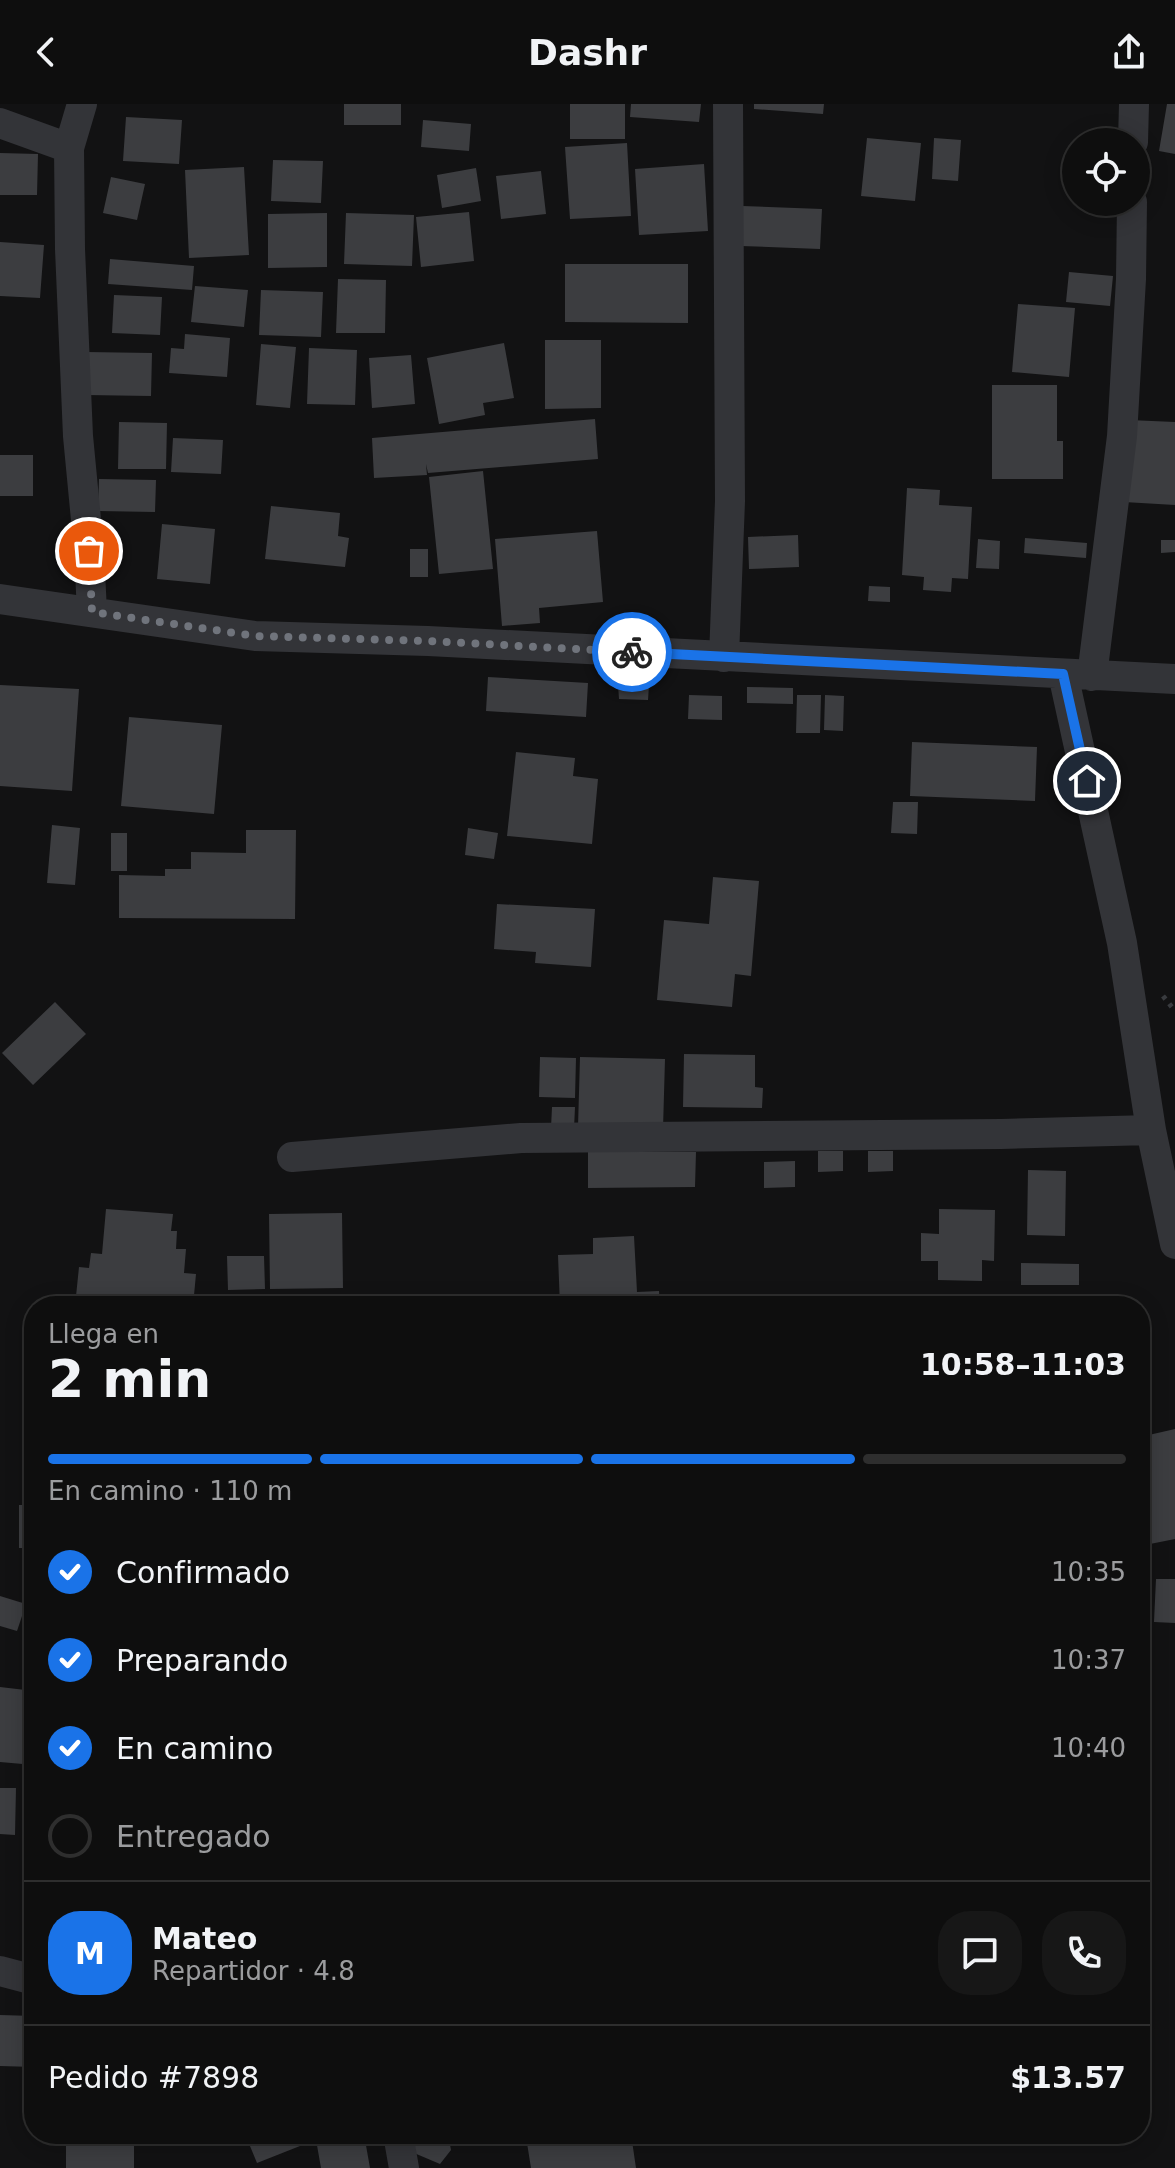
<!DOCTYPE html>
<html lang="es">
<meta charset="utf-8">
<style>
:root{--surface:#0e0e0e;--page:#171717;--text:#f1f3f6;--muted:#9b9c9e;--line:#2e2e2e;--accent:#1a73e8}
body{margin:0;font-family:"DejaVu Sans",sans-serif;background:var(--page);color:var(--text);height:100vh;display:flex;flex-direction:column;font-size:30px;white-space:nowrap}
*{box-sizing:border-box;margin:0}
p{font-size:26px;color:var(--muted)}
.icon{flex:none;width:44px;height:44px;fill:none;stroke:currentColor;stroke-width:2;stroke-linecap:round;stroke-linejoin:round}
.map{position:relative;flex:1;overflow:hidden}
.panel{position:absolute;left:24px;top:1192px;width:1126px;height:848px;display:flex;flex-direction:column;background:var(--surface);border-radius:32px;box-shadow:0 4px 20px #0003,0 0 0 2px var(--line)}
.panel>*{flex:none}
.tools{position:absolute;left:1062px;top:24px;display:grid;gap:16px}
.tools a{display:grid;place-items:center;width:88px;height:88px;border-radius:50%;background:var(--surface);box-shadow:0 4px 20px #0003,0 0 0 2px var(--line);font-size:40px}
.pin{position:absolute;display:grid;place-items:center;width:68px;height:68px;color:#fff;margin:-34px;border:4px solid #fff;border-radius:50%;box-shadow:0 2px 8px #0007}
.courier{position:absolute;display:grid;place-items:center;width:80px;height:80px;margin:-40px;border:6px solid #1a73e8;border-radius:50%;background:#fff;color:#222;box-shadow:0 2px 10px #0007}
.overview em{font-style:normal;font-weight:700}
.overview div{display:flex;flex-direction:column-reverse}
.overview{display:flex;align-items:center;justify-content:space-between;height:136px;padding:0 24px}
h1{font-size:52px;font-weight:700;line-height:60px}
.bar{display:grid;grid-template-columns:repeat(4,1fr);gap:12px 8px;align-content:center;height:96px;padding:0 24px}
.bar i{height:10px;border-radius:6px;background:var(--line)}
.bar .selected{background:var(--accent)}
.bar p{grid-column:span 4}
.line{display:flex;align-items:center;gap:20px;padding:0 24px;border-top:2px solid var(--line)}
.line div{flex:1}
.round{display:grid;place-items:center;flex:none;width:84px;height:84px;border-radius:32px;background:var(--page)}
ol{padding:0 24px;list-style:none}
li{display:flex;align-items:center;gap:24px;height:88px}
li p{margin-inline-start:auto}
li .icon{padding:8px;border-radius:50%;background:var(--accent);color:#fff;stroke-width:4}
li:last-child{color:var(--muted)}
li i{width:44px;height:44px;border:4px solid var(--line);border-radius:50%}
header{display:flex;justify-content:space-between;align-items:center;height:104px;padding:0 24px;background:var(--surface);font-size:36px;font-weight:700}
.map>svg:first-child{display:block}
.building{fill:#3c3d40}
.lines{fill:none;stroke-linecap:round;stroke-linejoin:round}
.path{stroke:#393b3f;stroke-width:5;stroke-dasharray:4 6;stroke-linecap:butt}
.minor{stroke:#333438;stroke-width:30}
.done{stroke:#70747c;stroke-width:8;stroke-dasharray:0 14.4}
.route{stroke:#1a73e8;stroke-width:10}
</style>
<header><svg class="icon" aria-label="back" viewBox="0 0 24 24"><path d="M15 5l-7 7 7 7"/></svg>Dashr<svg class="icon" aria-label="share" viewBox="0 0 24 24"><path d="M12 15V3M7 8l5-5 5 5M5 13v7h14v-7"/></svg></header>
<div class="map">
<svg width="1175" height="2064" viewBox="0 0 1175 2064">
<rect width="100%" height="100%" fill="#121213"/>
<path class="building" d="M344,0h57v21h-57z
M570,0h55v35h-55z
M631,0h70l-2,18 -69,-5z
M754,0h70l-1,10 -69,-5z
M1167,0h8v50l-16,-3z
M126,13l56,3 -3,44 -56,-3z
M423,16l48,4 -2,27 -48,-4z
M867,34l54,5 -6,58 -54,-5z
M934,34l27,2 -3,41 -26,-2z
M627,39l4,73 -61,3 -5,-72z
M0,49l38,1 -1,41h-37z
M273,56l50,1 -2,42 -50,-2z
M704,60l4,67 -69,4 -4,-66z
M244,63l5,88 -60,3 -4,-88z
M476,64l5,33 -39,7 -5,-33z
M541,67l5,43 -45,5 -5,-43z
M111,73l34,7 -8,36 -34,-7z
M742,102l80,3 -2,40 -79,-3z
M469,108l5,49 -53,6 -5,-50z
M327,109v54l-59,1v-54z
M346,109l68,2 -2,51 -68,-2z
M0,138l44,3 -4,53 -40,-2z
M110,155l84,7 -2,24 -84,-6z
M565,160h123v59l-123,-1z
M1069,168l44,4 -3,30 -44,-4z
M338,175l48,1 -1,53h-49z
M195,182l53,4 -4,37 -53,-5z
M261,186l62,2 -2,45 -62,-2z
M114,191l48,2 -2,38 -48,-2z
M1018,200l57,4 -6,69 -57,-5z
M185,230l45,4 -3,39 -58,-4 2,-25 13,1z
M545,236h56v68l-56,1z
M504,239l10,55 -31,5 2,12 -46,9 -12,-66z
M261,240l35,3 -6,61 -34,-3z
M309,244l48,2 -2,55 -48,-1z
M86,248l66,1 -1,43 -65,-1z
M411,251l4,49 -43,4 -3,-50z
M992,281h65v56h6v38h-71z
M595,315l3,40 -170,14 -2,-9 1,11 -53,3 -2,-40z
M1129,316l46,2v83l-51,-3z
M119,318l48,1 -1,46h-48z
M173,334l50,2 -2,34 -50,-2z
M0,351h33v41h-33z
M483,367l10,98 -54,5 -10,-97z
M99,375l57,1 -1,32 -57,-1z
M907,384l33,2 -1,15 33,2 -4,72 -16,-1 -1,14 -28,-2 1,-13 -22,-2z
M271,402l69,7 -2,23 11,2 -4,29 -80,-8z
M162,420l53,5 -5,55 -53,-5z
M597,427l6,71 -64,6 1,15 -38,3 -7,-87z
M798,431l1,32 -50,2 -1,-32z
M1025,434l62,5 -1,15 -62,-5z
M978,435l22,2 -1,28 -23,-1z
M1161,436h14v12l-14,1z
M410,445h18v28h-18z
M869,482l21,1v15l-22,-1z
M488,573l100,6 -2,34 -100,-6z
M0,581l79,4 -7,102 -72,-5z
M618,581h31l-1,15 -29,-1z
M747,583l46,1v16l-46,-1z
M689,591l33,1v24l-34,-1z
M797,591h24l-1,38h-24z
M825,591l19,1 -1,35 -19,-1z
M129,613l93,8 -8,89 -93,-8z
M912,638l125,5 -2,54 -125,-5z
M516,648l59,6 -2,18 25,3 -6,65 -85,-8z
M893,698h25l-1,32 -26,-1z
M52,721l28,3 -5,57 -28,-2z
M468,724l30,5 -4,26 -29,-4z
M246,726h50l-1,89 -176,-1v-43l46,1v-7h26v-17l55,1z
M111,729h16v38h-16z
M713,773l46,4 -8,95 -16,-2 -3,33 -75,-7 7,-80 45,4z
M497,800l98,5 -4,58 -56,-4 1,-11 -42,-3z
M55,898l31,32 -53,51 -31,-32z
M684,950l71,1v32l8,1 -1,20 -79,-1z
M540,953l36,1 -1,40 -36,-1z
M580,953l85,2 -2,70 -85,-2z
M552,1003h23l-1,22 -23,-1z
M818,1047h25v20l-25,1z
M868,1047h25v20l-25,1z
M588,1048h108l-1,35 -107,1z
M795,1057v26l-31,1v-26z
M1028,1066l38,1 -1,65 -38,-1z
M106,1105l67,5 -2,17h6l-1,18h10l-2,24 12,1 -3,32h-118l4,-39 10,1 2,-15 11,1z
M939,1105l56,1 -1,51 -12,-1v21l-44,-1v-19h-17v-28l18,1z
M342,1109l1,75 -73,1 -1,-75z
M634,1132l3,56 22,-1 1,15h-100l-2,-51 35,-1v-16z
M227,1152h37l1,33 -37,1z
M1021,1159l58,1v21h-58z
M986,1190l30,1v11h-30z
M25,1249l9,1v31l-12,-1z
M1175,1325v110l-35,7v-109z
M19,1401h15v75h-3v-32h-12z
M1156,1475h19v44l-21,-1z
M0,1492l26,8 -9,27 -17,-5z
M0,1583l34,4v74l-34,-3z
M0,1684h16l-1,47 -15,-1z
M0,1911l34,1v51l-34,-1z
M66,2030h68v34h-68z
M245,2030h50l5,12 -43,17z
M315,2030h49l6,34h-49z
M404,2030h44l3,16 -11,14 -33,-14z
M584,2030h47l5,34h-105l-4,-25z"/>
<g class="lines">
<path class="path" d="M1163,892l12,15"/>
<path class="minor" d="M82,0l-13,44 1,101 8,187 11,115 3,61
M0,19l69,25
M1133,38l1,-38
M0,495l255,37 173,5 747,38
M724,553l6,-156 -2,-397
M1063,570l59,269 29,187 24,114
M1092,572l30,-240 9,-157 1,-77
M292,1053l229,-19 480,-4 150,-4
M0,1867l34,9
M398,2030l6,34"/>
</g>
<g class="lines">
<path class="done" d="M89,447l3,61 163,24 173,5 204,11"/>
<path class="route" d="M632,548l431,22 24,107"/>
</g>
</svg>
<div class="tools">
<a><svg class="icon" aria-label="locate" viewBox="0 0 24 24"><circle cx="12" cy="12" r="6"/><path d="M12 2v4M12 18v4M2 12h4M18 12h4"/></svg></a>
</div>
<div class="pin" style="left:89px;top:447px;background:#ea580c"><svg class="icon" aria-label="bag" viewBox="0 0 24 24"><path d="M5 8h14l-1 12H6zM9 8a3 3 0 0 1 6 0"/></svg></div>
<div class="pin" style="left:1087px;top:677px;background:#1f2937"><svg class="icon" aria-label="home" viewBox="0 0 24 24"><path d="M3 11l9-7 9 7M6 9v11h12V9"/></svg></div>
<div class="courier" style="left:632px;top:548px"><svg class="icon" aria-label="bike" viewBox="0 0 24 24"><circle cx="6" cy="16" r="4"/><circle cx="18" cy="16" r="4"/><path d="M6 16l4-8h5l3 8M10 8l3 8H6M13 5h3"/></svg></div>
<section class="panel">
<div class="overview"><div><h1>2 min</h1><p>Llega en</p></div><em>10:58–11:03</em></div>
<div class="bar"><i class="selected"></i><i class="selected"></i><i class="selected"></i><i></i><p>En camino · 110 m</p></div>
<ol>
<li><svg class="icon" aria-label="check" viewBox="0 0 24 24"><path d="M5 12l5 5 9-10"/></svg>Confirmado<p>10:35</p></li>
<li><svg class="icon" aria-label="check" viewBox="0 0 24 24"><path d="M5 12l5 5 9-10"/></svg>Preparando<p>10:37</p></li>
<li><svg class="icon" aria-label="check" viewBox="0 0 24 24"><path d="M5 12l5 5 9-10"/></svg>En camino<p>10:40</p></li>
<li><i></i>Entregado</li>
</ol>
<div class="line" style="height:144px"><b class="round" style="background:var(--accent);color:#fff">M</b><div><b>Mateo</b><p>Repartidor · 4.8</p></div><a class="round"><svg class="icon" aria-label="chat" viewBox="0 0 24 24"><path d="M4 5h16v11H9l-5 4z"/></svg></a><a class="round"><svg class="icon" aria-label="phone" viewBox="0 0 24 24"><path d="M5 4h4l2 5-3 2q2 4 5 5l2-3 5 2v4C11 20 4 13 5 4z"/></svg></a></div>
<div class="line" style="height:104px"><div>Pedido #7898</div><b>$13.57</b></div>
</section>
</div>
